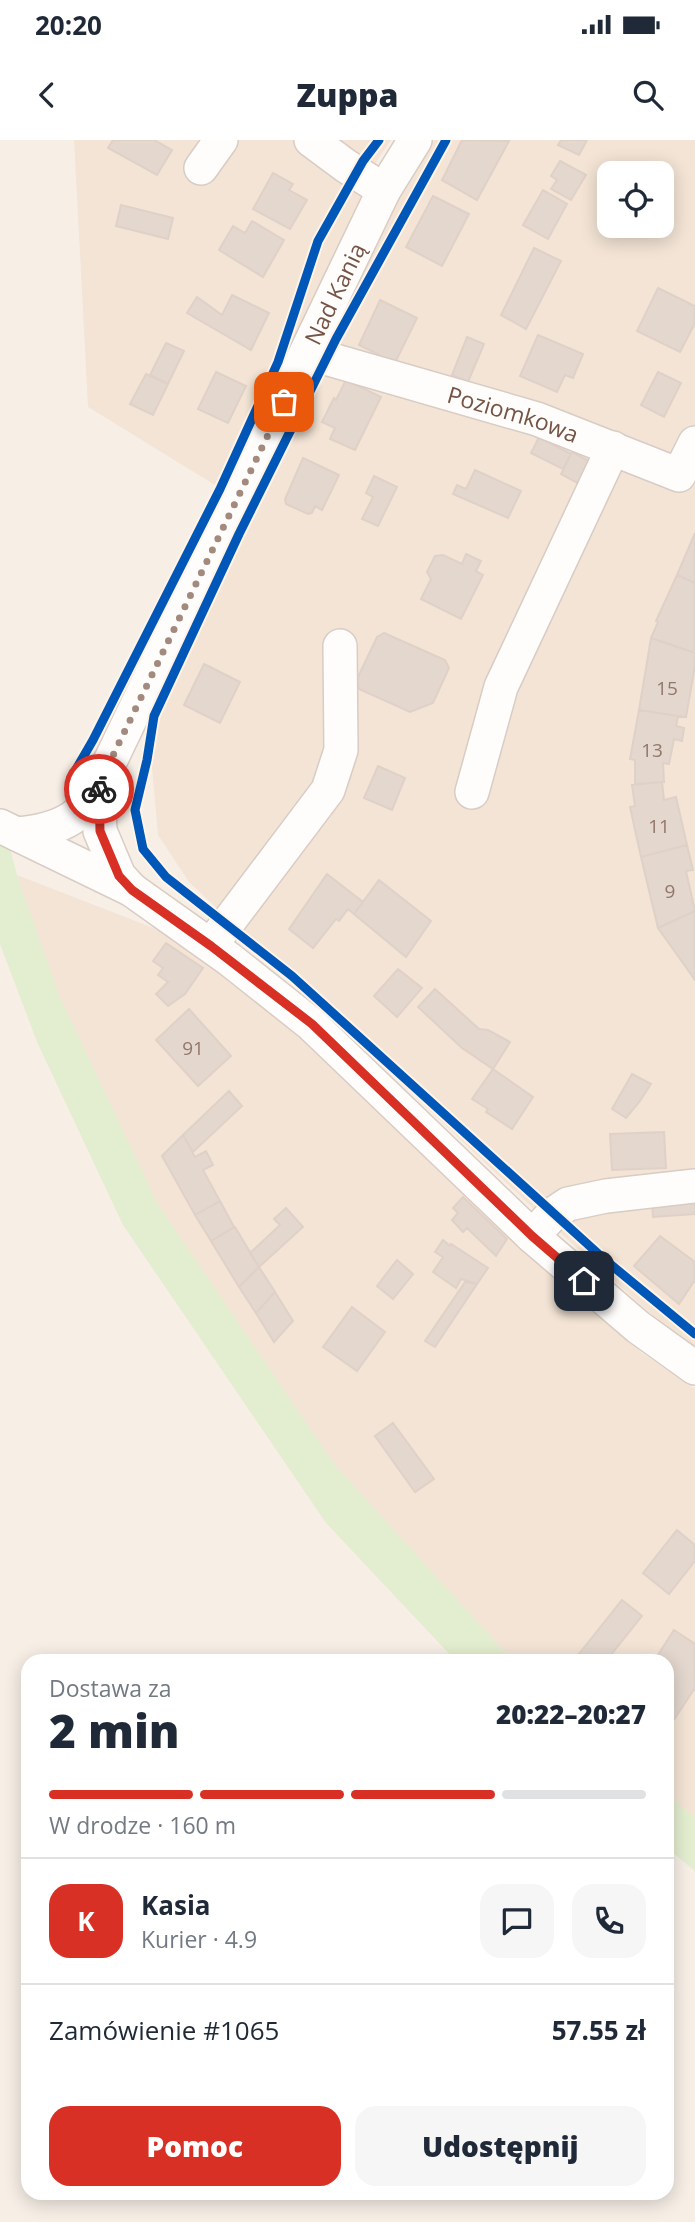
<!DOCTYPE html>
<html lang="pl">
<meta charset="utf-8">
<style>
:root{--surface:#fff;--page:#f6f6f7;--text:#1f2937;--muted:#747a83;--line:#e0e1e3;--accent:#d93025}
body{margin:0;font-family:"Open Sans",sans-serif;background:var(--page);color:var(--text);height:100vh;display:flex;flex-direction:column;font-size:26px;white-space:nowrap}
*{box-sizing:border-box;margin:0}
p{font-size:23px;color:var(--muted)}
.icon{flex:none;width:38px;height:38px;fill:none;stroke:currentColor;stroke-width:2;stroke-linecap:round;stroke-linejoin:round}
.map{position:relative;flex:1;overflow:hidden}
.panel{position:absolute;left:21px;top:1514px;width:653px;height:546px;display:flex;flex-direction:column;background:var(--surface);border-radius:21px;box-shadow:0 4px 18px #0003}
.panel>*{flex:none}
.tools{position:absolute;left:597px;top:21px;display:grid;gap:14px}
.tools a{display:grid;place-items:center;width:77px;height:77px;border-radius:14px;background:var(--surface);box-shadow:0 4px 18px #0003;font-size:35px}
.pin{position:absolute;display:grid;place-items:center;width:60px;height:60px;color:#fff;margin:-30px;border-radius:14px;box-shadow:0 4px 10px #0006}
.courier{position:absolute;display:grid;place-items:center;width:70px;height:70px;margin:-35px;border:5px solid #d93025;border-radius:50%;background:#fff;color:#222;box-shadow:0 2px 9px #0007}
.overview em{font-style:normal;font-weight:800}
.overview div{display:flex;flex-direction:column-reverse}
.overview{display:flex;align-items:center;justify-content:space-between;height:119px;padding:0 28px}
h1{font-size:46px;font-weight:800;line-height:52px}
.bar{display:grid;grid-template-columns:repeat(4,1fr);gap:10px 7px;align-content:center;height:84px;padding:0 28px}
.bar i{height:9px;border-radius:5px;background:var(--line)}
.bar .on{background:var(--accent)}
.bar p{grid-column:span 4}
.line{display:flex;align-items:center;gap:18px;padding:0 28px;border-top:2px solid var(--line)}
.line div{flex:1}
.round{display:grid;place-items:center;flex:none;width:74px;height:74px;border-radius:21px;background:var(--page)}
.button{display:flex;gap:14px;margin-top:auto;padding:14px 28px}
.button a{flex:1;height:80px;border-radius:21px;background:var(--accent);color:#fff;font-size:28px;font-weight:800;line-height:80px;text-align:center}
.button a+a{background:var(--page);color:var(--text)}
.status{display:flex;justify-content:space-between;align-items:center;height:49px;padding:0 35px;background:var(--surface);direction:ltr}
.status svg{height:19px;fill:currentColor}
header{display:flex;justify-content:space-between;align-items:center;height:91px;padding:0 28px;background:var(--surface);font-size:32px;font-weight:800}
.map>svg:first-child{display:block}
.residential{fill:#f3e4d5;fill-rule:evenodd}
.green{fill:#e3edcf}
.building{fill:#e3d7ce;stroke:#e0d1c8;stroke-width:2}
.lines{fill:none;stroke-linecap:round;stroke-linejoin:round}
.minor-casing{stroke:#d8ccc4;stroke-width:36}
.minor{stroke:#fefdfb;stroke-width:33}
.cycleway-casing{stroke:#fff4e7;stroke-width:13}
.cycleway{stroke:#0057b8;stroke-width:9}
.done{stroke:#a28a7e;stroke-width:7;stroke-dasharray:0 12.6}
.route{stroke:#d93025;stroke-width:9}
.labels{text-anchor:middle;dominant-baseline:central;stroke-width:5;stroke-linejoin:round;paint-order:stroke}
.number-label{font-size:19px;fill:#92776a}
.street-label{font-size:23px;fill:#755446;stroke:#fff4e7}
</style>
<div class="status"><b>20:20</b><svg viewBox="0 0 49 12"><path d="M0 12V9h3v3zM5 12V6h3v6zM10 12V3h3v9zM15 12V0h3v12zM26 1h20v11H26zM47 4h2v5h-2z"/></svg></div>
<header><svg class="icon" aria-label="back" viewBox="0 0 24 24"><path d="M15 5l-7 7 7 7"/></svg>Zuppa<svg class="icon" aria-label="search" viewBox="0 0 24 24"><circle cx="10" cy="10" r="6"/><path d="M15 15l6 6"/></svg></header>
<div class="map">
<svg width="695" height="2082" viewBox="0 0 695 2082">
<rect width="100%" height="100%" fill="#f7efe6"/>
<path class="residential" d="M74,0h317l-14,21 -79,181 -70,151 -140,-86z
M434,0h261v1213l-157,-140 -349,-331 -31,-47 -11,-123 238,-493zM609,33h53v53h-53z
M17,735l147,57 115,81 363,340 53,36v428l-28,-22v-134h-154l-179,-197 -177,-261 -98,-208z"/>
<path class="green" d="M0,671l17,64 42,120 98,208 177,261 179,197h-57l-130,-138 -203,-298 -86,-183 -37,-98z
M667,1655l28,22v54l-28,-23z"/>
<path class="building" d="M113,0h41l18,10 -15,25 -49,-27z
M462,0l47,1 -32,59 -35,-20z
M561,0h26l-8,15 -21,-10z
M560,21l26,14 -15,25 -20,-11 6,-9 -6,-4z
M273,33l20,11 -4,6 18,10 -17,29 -37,-20z
M543,50l24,14 -19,35 -25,-14z
M433,56l36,18 -27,52 -36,-19z
M121,65l52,13 -5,21 -52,-13z
M252,81l32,19 -21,37 -44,-27 14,-24 12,7z
M534,108l27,13 -35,68 -25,-14z
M658,148l37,18v17l-15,29 -43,-21z
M232,155l37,18 -18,37 -64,-37 10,-16 25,18z
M380,160l37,18 -22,45 -36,-18z
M538,195l45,19 -10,24 -8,-3 -8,17 -37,-16z
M467,197l17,7 -16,38 -16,-7z
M166,203l18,8 -16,33 -18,-9z
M216,232l30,14 -18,37 -30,-14z
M658,232l23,11 -17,34 -23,-12z
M146,234l22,10 -15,31 -23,-11z
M346,240l35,17 -26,53 -25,-11 5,-11 -13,-6 12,-24 2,2z
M539,297l32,17 -8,15 -32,-16z
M572,312l24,13 -11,22 -24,-13z
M303,318l36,17 -17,35 -7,-4 -3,7 -4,1 -22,-10 -1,-5z
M475,330l46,21 -13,27 -55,-24 4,-9 9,4z
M374,336l23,11 -19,39 -16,-7 11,-22 -7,-4z
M695,393v50l-18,-8z
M466,414l15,7 -5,10 7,4 -22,44 -40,-20 10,-20 -4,-7 8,-16 8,-1 19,9z
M677,435l18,8v65l-2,4 -42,-14 7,-16 -2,-1z
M384,493l61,27 4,8 -16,35 -23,9 -51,-23 -3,-8 21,-44z
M651,498l44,15v13l-9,51 -47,-7z
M204,524l36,18 -20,41 -36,-18z
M639,570l39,6 -2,10 8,2 -2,13 -8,-2 -5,25 -6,-1 1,19 -29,2v-24l-5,-1z
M378,626l27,12 -13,32 -28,-12z
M662,642l2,18 12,-3 11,48 -46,12 -11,-50 5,-1 -3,-21z
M687,705l6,25 -7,1 9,40 -37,17 -17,-71z
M327,734l36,28 -9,12 -6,-5 -9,12 -3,-2 -23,29 -24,-19z
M379,740l52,41 -25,36 -52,-43z
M695,771v69l-37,-52z
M166,803l37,25 -18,26 -17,12 -12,-12 12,-12 -10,-7 5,-7 -10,-7z
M398,829l24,19 -25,29 -23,-21z
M435,849l44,40 9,1 22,12 -17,27 -31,-21 -44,-41z
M189,869l42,47 -33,30 -42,-46z
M493,929l40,28 -21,32 -26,-17 2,-3 -16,-10z
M632,934l19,10 -11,17 -14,17 -14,-9z
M229,951l13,15 -49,46 -10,-17z
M664,992l2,36 -54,2 -2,-36z
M183,995l12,22 11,-6 7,14 -10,5 17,31 -25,14 -33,-59z
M463,1057l44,42 -11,17 -29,-28 -4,4 -11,-12 6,-7 -5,-5z
M695,1058v16l-42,3 -1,-15z
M220,1061l14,26 -23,14 -16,-26z
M286,1068l17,19 -44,40 -9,-14 30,-28 -6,-6z
M235,1087l24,40 -20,20 -28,-46z
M660,1096l35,26v18l-16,24 -45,-38z
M443,1100l7,6 1,-2 37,24 -11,16 -16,-5 -5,9 -23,-16 10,-15 -8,-5z
M397,1120l16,14 -20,25 -16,-13z
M259,1127l16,25 -19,21 -17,-26z
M465,1142l12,2 -42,63 -10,-6z
M275,1152l18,29 -19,21 -18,-29z
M352,1167l33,25 -28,39 -34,-24z
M393,1283l41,56 -19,13 -40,-56z
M677,1390l18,15v16l-26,33 -26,-21z
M622,1460l20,16 -36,45h-19l-8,-7z
M674,1490l21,14v44l-28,42v-69h-13z"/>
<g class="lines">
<g class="minor-casing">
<g id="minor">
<path d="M311,0l35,26 38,24"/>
<path d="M201,28l20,-28"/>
<path id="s1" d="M308,213l229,66 142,56 16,-32"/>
<path d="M98,651l2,40 19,45 13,14"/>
<path d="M472,652l29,-105 112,-239"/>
<path d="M0,686l132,64 97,69 82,65 221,212 106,91 57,41"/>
<path id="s2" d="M17,694c45,-4 72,-18 88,-62l279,-582 31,-50"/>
<path d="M211,805l117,-155 13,-40 -1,-104"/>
<path d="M532,1096l21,-22 15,-10 38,-8 89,-10"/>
</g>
</g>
<use href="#minor" class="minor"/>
<g class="cycleway-casing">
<path id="cycleway" d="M446,0l-110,199 -97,195 -85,182 -7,44 -12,50 8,39 23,28 126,99 312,283 91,75
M71,638l22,-38 127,-251 58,-127 40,-121 45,-80 16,-21"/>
</g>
<use href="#cycleway" class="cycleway"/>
</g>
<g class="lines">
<path class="done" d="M99,649l6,-17 179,-370"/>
<path class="route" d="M99,649l1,42 19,45 13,14 79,56 101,78 220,212 52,45"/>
</g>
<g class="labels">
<g class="number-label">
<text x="667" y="548">15</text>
<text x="652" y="610">13</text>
<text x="659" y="686">11</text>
<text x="670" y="751">9</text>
<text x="193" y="908">91</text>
</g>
<g class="street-label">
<text stroke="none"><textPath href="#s2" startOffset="646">Nad Kanią</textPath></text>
<text stroke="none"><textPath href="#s1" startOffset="214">Poziomkowa</textPath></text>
</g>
</g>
</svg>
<div class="tools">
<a><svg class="icon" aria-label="locate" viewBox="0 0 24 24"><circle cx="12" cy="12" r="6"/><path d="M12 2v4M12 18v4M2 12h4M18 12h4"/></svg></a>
</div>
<div class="pin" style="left:284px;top:262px;background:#ea580c"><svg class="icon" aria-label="bag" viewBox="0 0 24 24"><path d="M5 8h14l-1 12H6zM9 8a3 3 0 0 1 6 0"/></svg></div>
<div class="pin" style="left:584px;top:1141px;background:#1f2937"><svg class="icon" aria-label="home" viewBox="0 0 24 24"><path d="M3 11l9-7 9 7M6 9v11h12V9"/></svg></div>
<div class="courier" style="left:99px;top:649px"><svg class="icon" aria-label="bike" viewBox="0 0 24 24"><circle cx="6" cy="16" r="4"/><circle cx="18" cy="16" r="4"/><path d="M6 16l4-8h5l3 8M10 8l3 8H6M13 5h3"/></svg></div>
<section class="panel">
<div class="overview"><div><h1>2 min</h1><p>Dostawa za</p></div><em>20:22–20:27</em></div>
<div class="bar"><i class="on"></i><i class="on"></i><i class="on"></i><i></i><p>W drodze · 160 m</p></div>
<div class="line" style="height:126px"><b class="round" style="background:var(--accent);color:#fff">K</b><div><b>Kasia</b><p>Kurier · 4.9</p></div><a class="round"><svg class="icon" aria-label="chat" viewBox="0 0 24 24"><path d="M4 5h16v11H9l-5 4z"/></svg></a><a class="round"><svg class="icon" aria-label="phone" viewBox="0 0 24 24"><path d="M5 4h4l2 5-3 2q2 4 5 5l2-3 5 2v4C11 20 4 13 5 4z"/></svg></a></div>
<div class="line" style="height:91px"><div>Zamówienie #1065</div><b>57.55 zł</b></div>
<div class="button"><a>Pomoc</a><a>Udostępnij</a></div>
</section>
</div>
